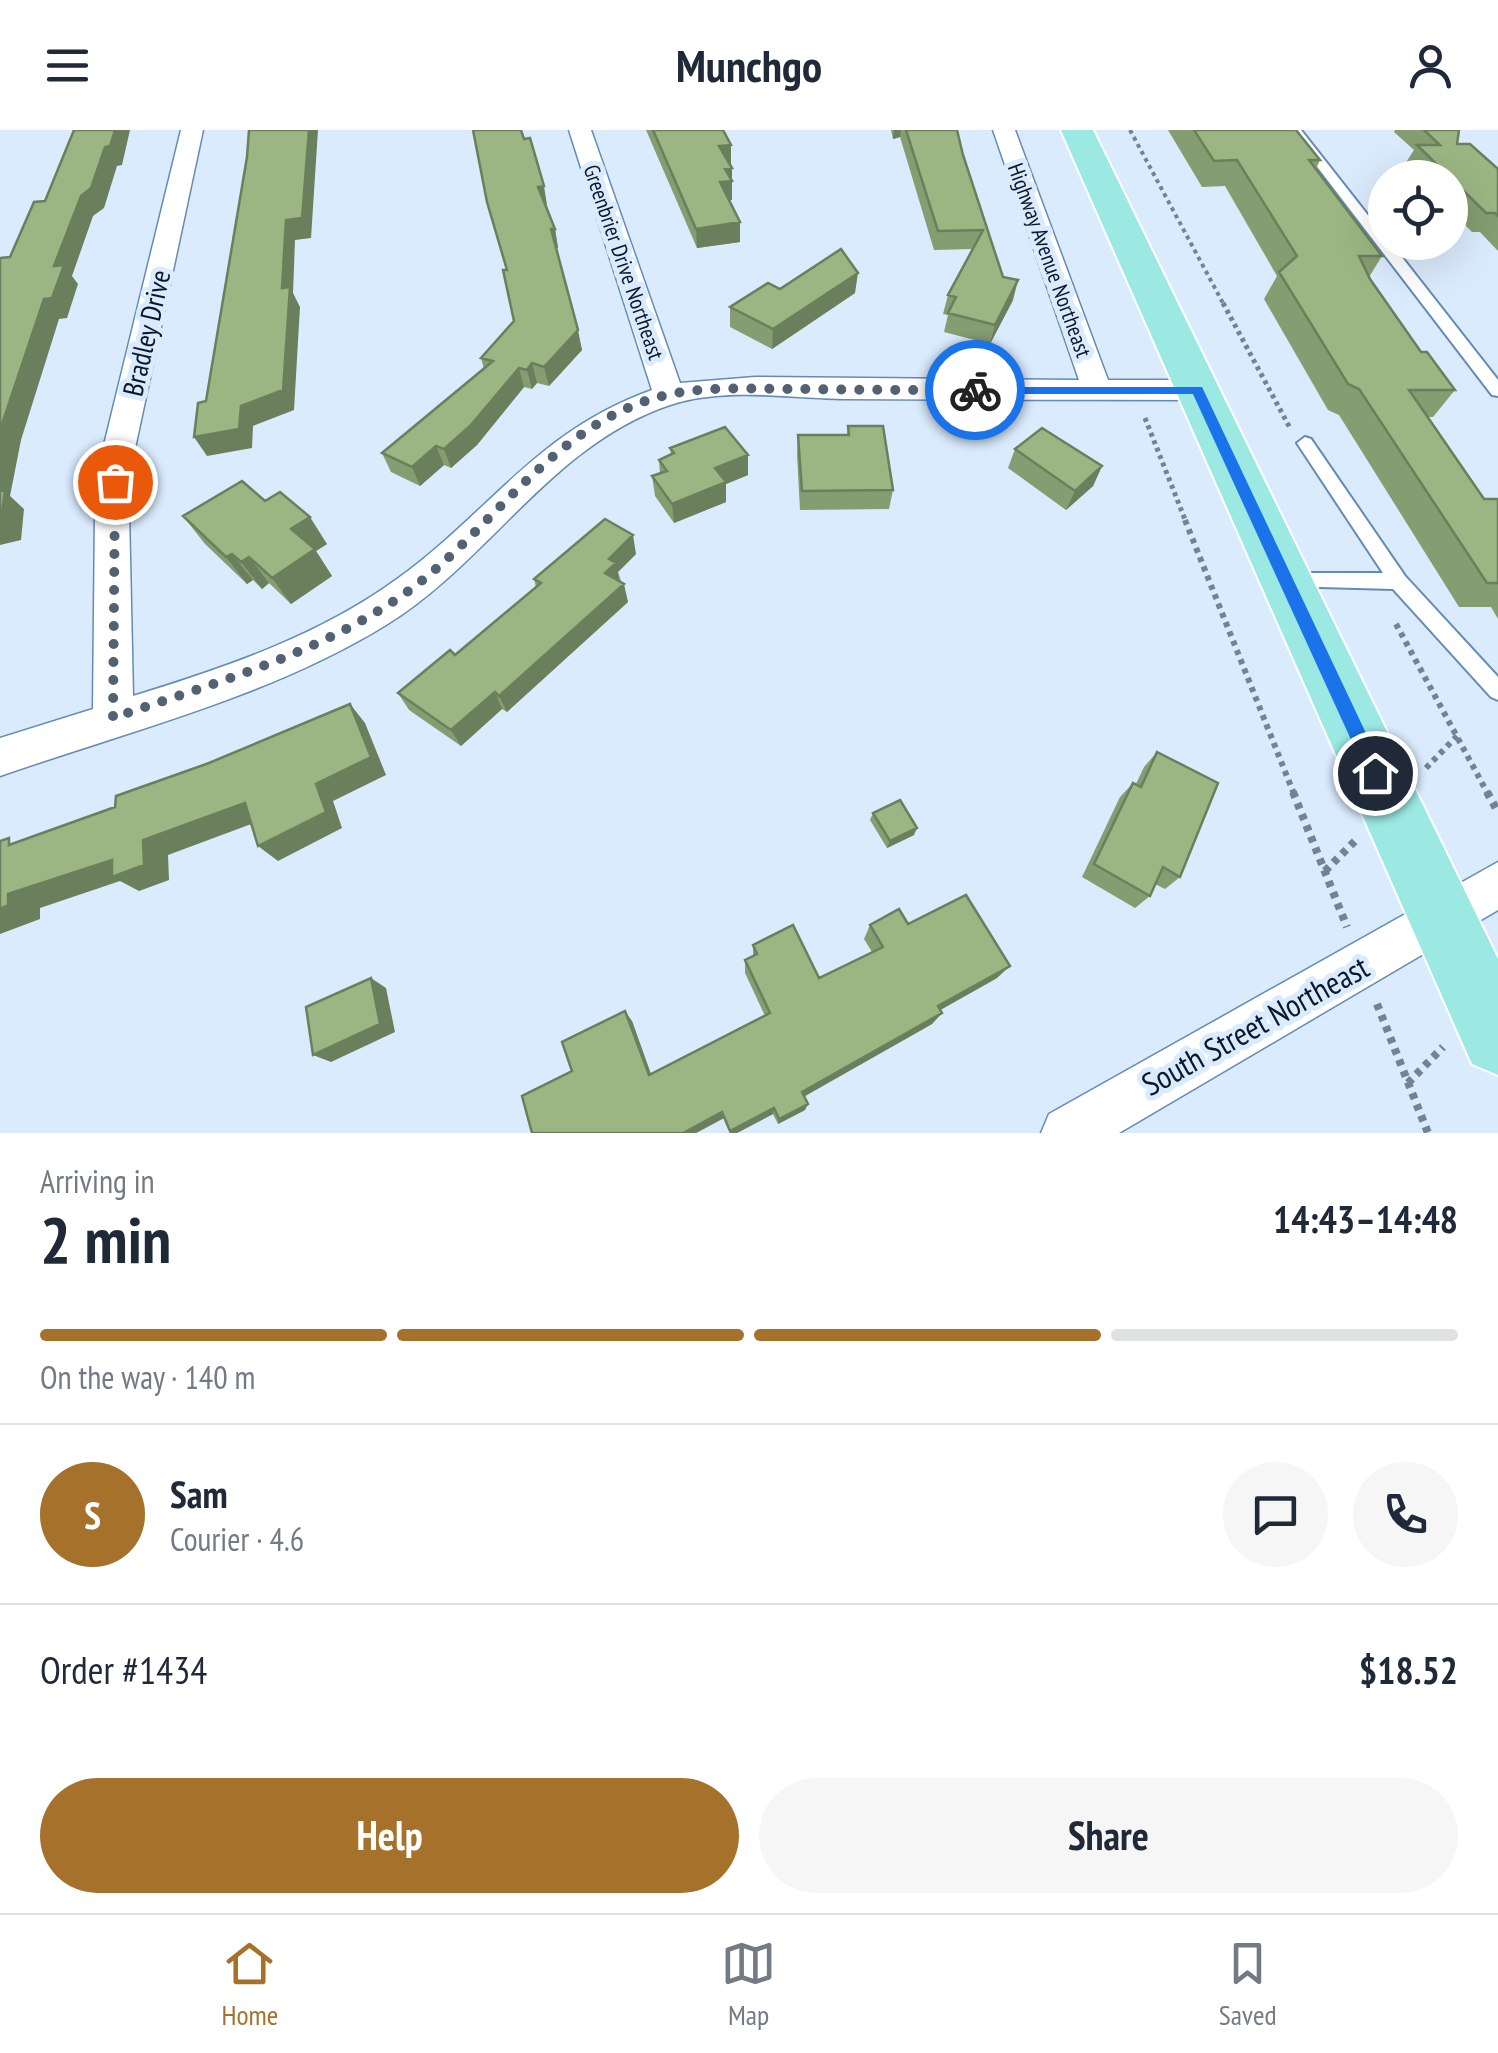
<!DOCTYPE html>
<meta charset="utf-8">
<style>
:root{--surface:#fff;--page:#f6f6f7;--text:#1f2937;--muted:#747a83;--line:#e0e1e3;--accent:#a6712a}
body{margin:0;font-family:"PT Sans Narrow",sans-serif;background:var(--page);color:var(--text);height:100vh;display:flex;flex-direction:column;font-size:38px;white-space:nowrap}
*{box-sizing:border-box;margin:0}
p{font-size:32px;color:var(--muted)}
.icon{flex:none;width:55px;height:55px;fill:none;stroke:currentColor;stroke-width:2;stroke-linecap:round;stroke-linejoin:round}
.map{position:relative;height:1003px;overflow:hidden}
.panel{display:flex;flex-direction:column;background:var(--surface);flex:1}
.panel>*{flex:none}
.controls{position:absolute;left:1368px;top:30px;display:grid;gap:20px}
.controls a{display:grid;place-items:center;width:100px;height:100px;border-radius:50%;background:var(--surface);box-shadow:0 10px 40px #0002;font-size:50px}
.pin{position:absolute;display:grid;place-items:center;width:85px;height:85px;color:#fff;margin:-42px;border:5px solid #fff;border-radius:50%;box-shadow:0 2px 10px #0007}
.courier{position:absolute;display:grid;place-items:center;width:100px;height:100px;margin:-50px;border:8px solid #1a73e8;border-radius:50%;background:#fff;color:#222;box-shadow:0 2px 12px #0007}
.head em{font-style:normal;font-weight:800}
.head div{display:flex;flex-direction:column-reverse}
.head{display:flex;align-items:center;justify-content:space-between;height:170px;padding:0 40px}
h1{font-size:65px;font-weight:800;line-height:75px}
.bar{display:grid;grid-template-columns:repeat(4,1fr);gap:15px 10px;align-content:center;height:120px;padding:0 40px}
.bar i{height:12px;border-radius:8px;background:var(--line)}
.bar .current{background:var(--accent)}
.bar p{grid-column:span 4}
.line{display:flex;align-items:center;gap:25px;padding:0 40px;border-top:2px solid var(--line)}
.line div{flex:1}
.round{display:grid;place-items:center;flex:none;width:105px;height:105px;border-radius:52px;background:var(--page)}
.button{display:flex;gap:20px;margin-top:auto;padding:20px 40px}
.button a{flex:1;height:115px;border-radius:60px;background:var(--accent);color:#fff;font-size:40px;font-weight:800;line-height:115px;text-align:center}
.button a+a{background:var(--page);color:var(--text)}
header{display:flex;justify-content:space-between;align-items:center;height:130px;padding:0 40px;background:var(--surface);font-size:45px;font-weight:800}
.tabs{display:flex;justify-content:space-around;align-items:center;height:140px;border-top:2px solid var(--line);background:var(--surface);font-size:28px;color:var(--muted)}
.tabs a{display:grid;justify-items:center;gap:5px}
.tabs .current{color:var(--accent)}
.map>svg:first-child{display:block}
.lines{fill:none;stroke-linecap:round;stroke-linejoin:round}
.service-casing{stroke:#648bb5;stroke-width:4}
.minor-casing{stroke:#648bb5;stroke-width:3}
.trunk-casing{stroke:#fff;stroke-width:4}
.path-far3{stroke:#738394;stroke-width:4;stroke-dasharray:4 4;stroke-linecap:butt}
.path-far2{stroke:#738394;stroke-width:5;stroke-dasharray:4 4;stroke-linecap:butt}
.path-far1{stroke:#738394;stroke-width:6;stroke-dasharray:5 5;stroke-linecap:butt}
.path{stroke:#738394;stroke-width:8;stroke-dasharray:6 6;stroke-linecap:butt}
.service{fill:#fff;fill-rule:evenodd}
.minor{fill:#fff;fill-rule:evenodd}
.trunk{fill:#9ce8e3;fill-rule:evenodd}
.wall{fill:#859d71}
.shaded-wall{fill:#6c7f5c}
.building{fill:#9bb683;stroke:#6c7f5c;stroke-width:2.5}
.route{fill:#1a73e8}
.done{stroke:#536273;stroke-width:10;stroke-dasharray:0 18}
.labels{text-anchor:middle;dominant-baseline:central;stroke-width:10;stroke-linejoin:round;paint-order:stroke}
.far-street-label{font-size:22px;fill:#0a1929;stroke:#daebfd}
.street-label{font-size:28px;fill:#0a1929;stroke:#daebfd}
.near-street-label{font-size:32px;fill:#0a1929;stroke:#daebfd}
</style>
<header><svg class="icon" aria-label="menu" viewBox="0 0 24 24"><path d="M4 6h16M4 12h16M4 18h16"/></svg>Munchgo<svg class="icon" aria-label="person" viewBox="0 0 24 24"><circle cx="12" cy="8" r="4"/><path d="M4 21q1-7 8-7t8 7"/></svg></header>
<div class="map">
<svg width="1498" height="1003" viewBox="0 0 1498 1003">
<rect width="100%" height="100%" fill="#daebfd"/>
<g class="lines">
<g class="service-casing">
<path id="service" d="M1289,0h12l84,107v5h5l108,138v16l-6,-1z
M1305,307l6,2 94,137 93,101v23l-7,-3 -98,-108 -110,-3 -3,-5 3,-5 7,-3h93l-86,-130z"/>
</g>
<g class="minor-casing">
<path id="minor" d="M181,0h22l-69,323 -5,58 4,185c91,-28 186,-60 264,-117 93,-67 140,-148 255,-189l-83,-260h22l89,253 75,-6 324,3 -86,-250h22l93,250h90l15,10 -15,10c-118,0 -237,0 -355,-1 -55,-1 -119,-12 -173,6 -119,40 -180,156 -284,220 -117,72 -257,106 -386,151v-38l93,-29 2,-198 7,-58z
M1498,732v48l-379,223h-78l8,-19z"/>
</g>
<g class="trunk-casing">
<path id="trunk" d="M1061,0h32l405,829v116l-26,-11z"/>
</g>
<path class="path-far3" d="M1130,0l94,175"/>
<path class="path-far2" d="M1223,173l67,125
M1145,288l41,104"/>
<path class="path-far1" d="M1185,390l109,274
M1396,494l92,170
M1426,638l31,-32"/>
<path class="path" d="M1293,662l54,135
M1487,662l11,20
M1325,741l30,-30
M1377,874l51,129
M1408,953l35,-36"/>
<use href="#service" class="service"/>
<use href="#minor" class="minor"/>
<use href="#trunk" class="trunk"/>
</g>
<path class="wall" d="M646,0h77l9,38v32h-3l11,42 -43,6z
M891,0h66l6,25 40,122 10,23 -23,44 -46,-12 4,-17 -5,-1 5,-19 25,-46 -39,1 -34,-113 -7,2z
M1168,0h128l24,30 -4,9 66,87 -13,21 52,75 34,38 -22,27h-5l56,82h14v120l-7,-12h-32l-120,-192 -11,-5 -64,-111 13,-23 -52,-90 -23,1z
M1395,0h64l-2,14 41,25v82l-18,-19h-8l-22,-22v-32h-32l-13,-14 9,-14 -20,-18z
M524,9l31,90 3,19h-2l26,102 -33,36 -12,-3 -5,6 -8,-2 -47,58 -26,23 -7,-3 -24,21 -29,-14 -9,-19 102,-84 -3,-11 33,-37 -8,-51 -19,-68z
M780,159l75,4 -83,56 -42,-22v-20z
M848,296l45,64 -4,19 -89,1 -3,-55 1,-20h49z
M670,318l78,7v20l-22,9v18l-52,21 -19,-27 -3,-20 8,-3 -1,-13 12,-5z
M1015,319l87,17 -9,20 -27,24 -58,-42z
M265,371l62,43 -11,7 16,25 -41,28 -22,-21 -7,6 -9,-9 -6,4 -42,-40 -22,-28z
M636,424l-18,18 10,30 -121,110 -5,-3 -41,37 -52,-36 -11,-17 57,-38 81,-68 -2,-8z
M1157,622l23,125 -15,12 -10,-5 -5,12 -15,12 -53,-31 38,-80 13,-14 3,1 8,-17z
M873,683l41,22 -27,13 -17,-28z
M908,794l89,54 -57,32 2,3 -10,11 -128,72 1,14 -27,14 -5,-10 -36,19h-7l-6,-15 -28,15h-164l40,-62 60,-50 19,53 114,-58 -20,-43v-13l8,-4v-11l66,33 53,-26 -8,-13 6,-14z"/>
<path class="shaded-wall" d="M115,0h15l-8,35 -5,1 -13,42 -11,8 -21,60 6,8 -11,34 -8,1 -38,121 -11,56 14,13 -3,31 -21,5v-110l3,-14 51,-155 27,-70z
M309,0h9l-7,108 -16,2 -2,53 7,14 -6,103 -41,16 -1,22 -45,8 -13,-19 47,-31 41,-118 4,-68z
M894,0h7l-1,7 -7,2z
M731,15v19l-11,1 -1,-19z
M732,38v32l-12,2v-20l5,-13z
M544,56l3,19 -5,1 -4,-19z
M740,92v20l-43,6 -1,-19z
M551,99h4l3,19 -3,1z
M858,143l-3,20 -83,56 1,-20z
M1018,150l-5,20 -23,44 5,-19z
M578,200l4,20 -33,36 -5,-19z
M532,233l5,20 -5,6 -5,-19z
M519,238l5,19 -47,58 -26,23 -7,-19z
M436,316l8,19 -24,21 -8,-19z
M748,325v20l-22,9v18l-52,21 -2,-19 43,-36z
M1102,336l-9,20 -27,24 9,-19z
M310,387l17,27 -11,7 16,25 -41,28 -19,-26 19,-49z
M633,405l3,19 -18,18 1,9 -14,-8 4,-14z
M232,424l21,26 -6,4 -21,-27z
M249,427l20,26 -7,6 -21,-27z
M624,454l4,18 -121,110 -8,-16z
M495,562l7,17 -41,37 -10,-16z
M350,574l15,19 21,52 -53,26 9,27 -64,33 -20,-15 58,-62z
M245,673l20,16 -97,36 1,25 -30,11 -19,-10 -80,27v11l-40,15v-25l8,-15 104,-34 31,-20z
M917,698l-3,7 -27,13 3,-7z
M1010,836l-13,12 -69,39 10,-11z
M371,848l15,10 9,44 -64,30 -18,-7z
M625,881l7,10 22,62 -5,-8z
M942,883l-10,11 -132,75 2,-7z
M808,974l-3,6 -27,14 1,-5z
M774,978l-1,6 -36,19h-7v-2z
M722,982l2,6 -28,15h-13z"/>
<path class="building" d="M74,0h41l-5,16 -5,1 -14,41 -10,8 -27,70 10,-1 -12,33 -8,1 -41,122 -3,14v-177l10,-1 24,-55 11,-1z
M249,0h60l-7,88 -16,2 -4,68 8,-1 -7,103 -42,16 -2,23 -45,8 4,-34 8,-2 41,-244z
M473,0h48l3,9 6,-1 14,48 -6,1 17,42h-4l27,101 -34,37 -12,-4 -5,7 -8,-2 -49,58 -26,23 -8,-3 -24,21 -30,-14 111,-92 -12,-3 33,-37 -11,-51h4l-20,-68z
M653,0h70l8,15 -12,1 13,22 -7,1 7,12 -12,1 20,40 -44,7z
M906,0h51l6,25 40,122 15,3 -23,45 -47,-12 8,-16 -8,-2 35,-65 -45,1z
M1194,0h102l24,30h-11l73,96h-23l11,23 51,73h6l28,38h-46l75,109h14v84h-11l-128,-194 -11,-5 -69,-112 18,-16 -60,-96 -23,1z
M1424,0h35l-2,14h13l28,25v47l-3,-3h-9l-69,-68h23z
M841,119l17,24 -85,56 -43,-22 38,-24 12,6z
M848,296h35l10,64 -91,1 -4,-56h51z
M725,297l23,28 -33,13 11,14 -54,22 -20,-28 15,-5 -8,-11 15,-7 -4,-5z
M1042,298l60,38 -27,25 -60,-42z
M242,351l23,20 15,-9 30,25 -19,12 24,20 -43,29 -23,-21 -8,5 -9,-8 -6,3 -43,-41z
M5,360l-4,31h-1v-30z
M605,389l28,16 -24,24 7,4 -11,10 19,11 -125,112 -4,-4 -44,38 -53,-37 52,-43 5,5 86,-72 -7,-4z
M350,574l21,53 -55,27 10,28 -68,34 -13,-43 -102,37 1,25 -32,12v-17l-104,34v11l-8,4v-68l9,-3v7l106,-38 1,-11 93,-33z
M1157,622l61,31 -38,94 -17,-10 -13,29 -56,-32 39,-81 8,4z
M900,670l17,28 -27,13 -17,-28z
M966,765l44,71 -72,40 4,7 -140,79 6,12 -29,15 -5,-11 -44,23 -8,-19 -39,21h-151l-10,-37 50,-25 -10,-29 63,-31 24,64 121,-62 -25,-53 12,-6 -4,-9 40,-20 26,53 64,-31 -13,-22 29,-16 9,15z
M371,848l9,46 -67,31 -7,-48z"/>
<path class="route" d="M970,257h232l180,380v12h-13l-176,-385h-218z"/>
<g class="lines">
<path class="done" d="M115,352l-2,236c98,-34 200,-62 287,-121 92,-63 153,-178 271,-203 41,-8 87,-5 129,-5 58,1 116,1 175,1"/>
</g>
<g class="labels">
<g class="far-street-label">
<text transform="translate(1050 130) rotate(70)">Highway Avenue Northeast</text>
<text transform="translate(624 132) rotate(71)">Greenbrier Drive Northeast</text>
</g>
<g class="street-label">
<text transform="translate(146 203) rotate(-77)">Bradley Drive</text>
</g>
<g class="near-street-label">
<text transform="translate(1255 895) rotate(-29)">South Street Northeast</text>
</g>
</g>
</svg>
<div class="controls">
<a><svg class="icon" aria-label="locate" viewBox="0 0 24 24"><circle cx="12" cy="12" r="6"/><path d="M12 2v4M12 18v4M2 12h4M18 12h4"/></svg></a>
</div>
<div class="pin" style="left:115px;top:352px;background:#ea580c"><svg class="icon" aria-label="bag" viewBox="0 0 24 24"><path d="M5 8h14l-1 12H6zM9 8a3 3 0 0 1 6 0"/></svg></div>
<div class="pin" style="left:1375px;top:643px;background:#1f2937"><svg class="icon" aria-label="home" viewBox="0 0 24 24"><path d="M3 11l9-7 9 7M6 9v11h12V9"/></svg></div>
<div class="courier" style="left:975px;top:260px"><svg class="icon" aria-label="bike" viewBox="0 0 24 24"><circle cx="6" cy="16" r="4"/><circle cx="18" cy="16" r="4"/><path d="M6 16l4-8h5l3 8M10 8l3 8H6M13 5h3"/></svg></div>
</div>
<section class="panel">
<div class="head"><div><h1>2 min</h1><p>Arriving in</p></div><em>14:43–14:48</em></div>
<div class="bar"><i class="current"></i><i class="current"></i><i class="current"></i><i></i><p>On the way · 140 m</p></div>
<div class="line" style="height:180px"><b class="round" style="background:var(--accent);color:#fff">S</b><div><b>Sam</b><p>Courier · 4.6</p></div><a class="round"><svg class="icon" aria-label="chat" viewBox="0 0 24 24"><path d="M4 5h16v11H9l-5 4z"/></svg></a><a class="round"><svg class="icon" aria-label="phone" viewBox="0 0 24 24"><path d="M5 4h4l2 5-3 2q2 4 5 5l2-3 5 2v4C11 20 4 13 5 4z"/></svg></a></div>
<div class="line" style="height:130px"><div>Order #1434</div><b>$18.52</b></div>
<div class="button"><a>Help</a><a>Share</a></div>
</section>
<nav class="tabs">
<a class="current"><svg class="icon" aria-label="home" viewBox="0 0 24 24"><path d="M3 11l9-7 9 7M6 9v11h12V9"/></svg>Home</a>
<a><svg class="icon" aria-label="map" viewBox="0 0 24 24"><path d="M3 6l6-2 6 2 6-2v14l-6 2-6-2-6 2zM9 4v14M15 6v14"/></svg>Map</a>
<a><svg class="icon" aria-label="saved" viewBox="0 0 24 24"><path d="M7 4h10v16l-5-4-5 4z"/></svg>Saved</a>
</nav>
